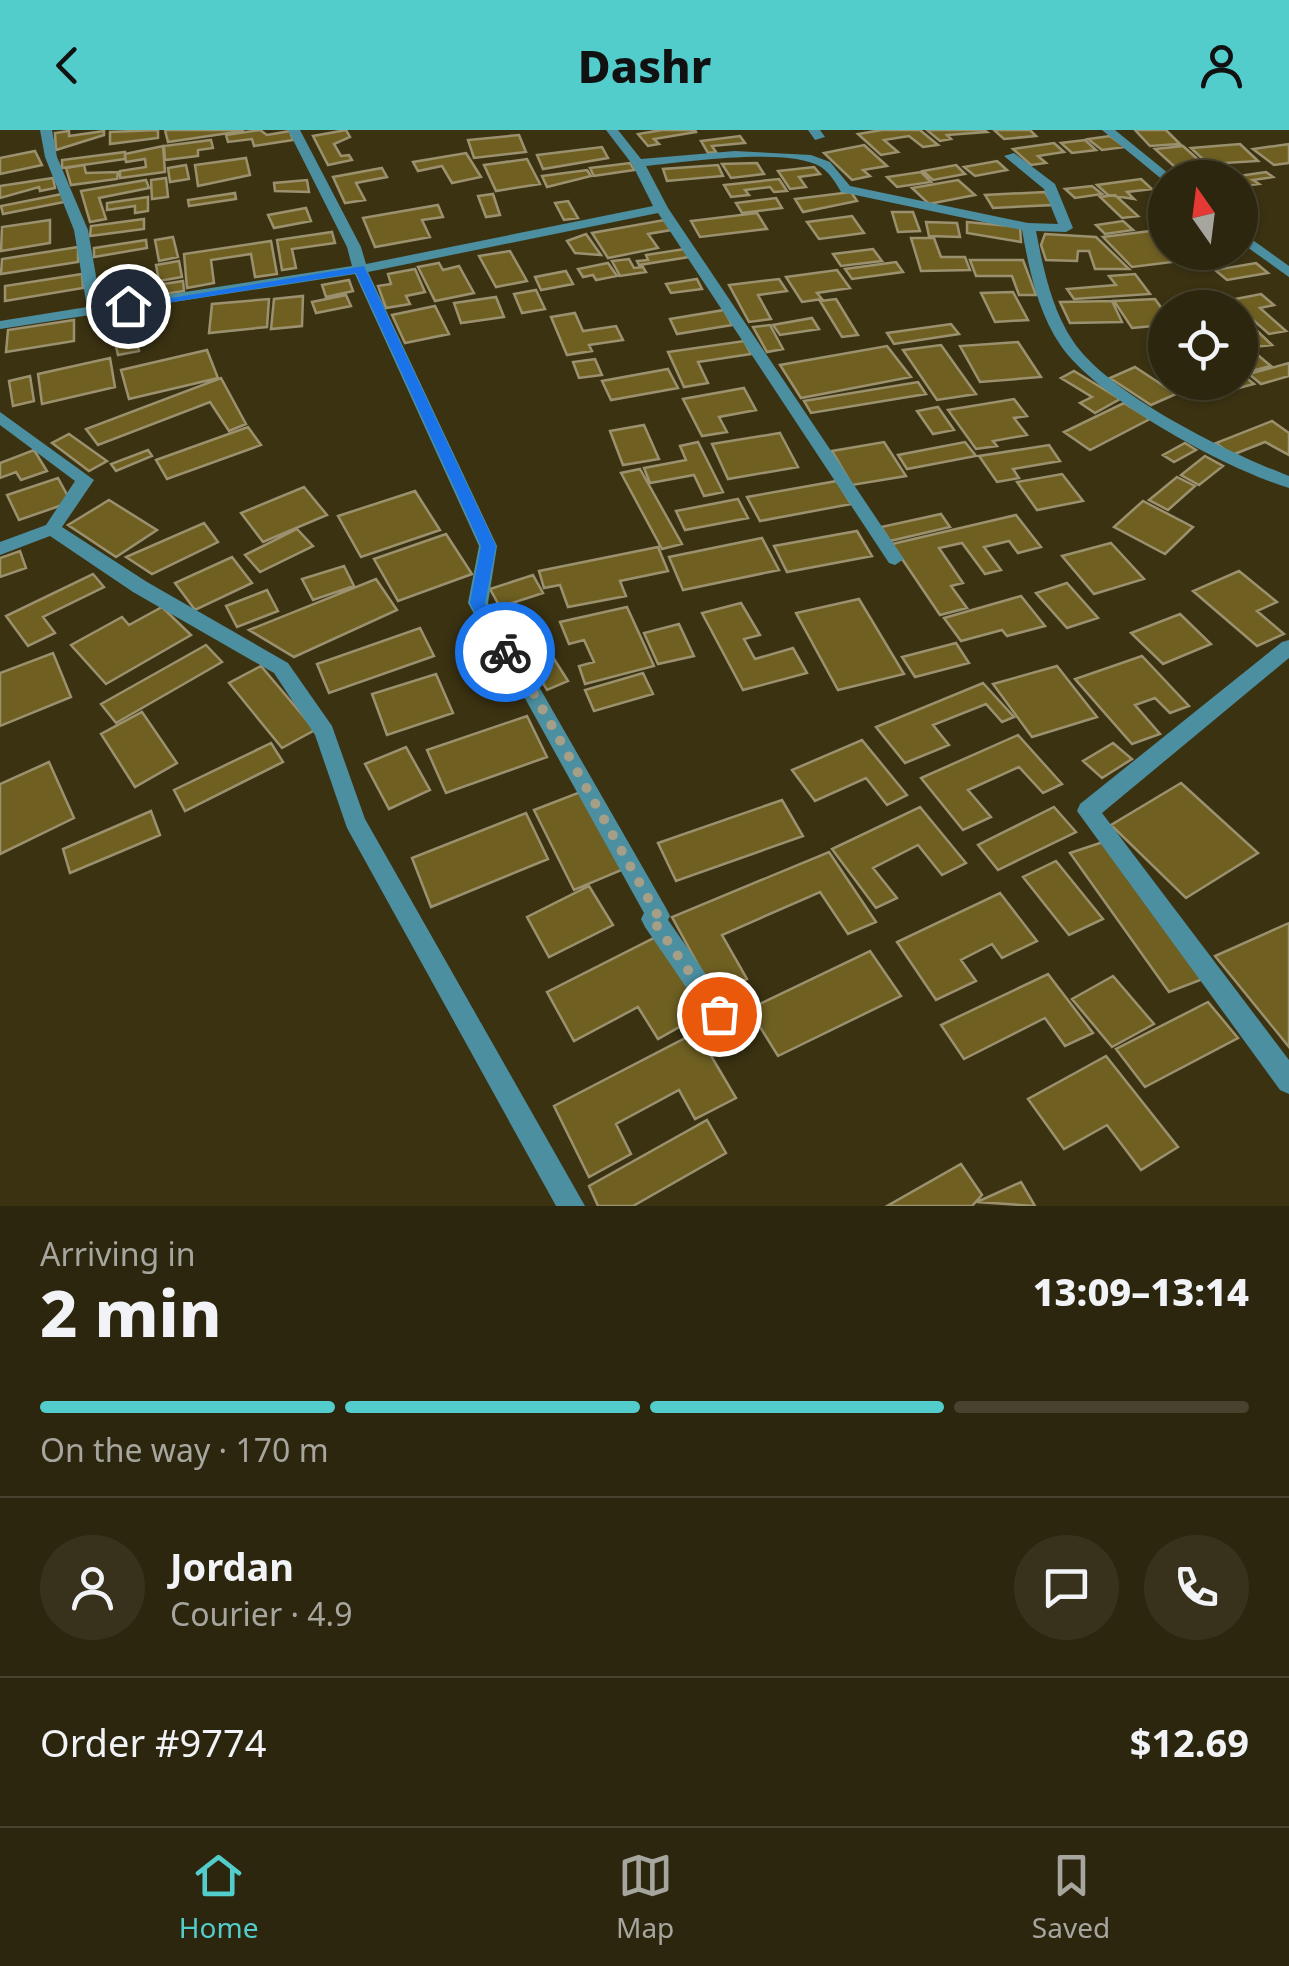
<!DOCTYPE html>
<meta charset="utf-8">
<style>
:root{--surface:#2c260e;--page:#38321c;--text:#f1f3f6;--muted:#a6a59e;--line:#48432e;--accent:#53cdcb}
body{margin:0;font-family:"Noto Sans",sans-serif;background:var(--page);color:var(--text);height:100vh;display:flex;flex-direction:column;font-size:38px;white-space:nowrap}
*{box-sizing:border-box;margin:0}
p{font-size:32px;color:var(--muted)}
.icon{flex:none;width:55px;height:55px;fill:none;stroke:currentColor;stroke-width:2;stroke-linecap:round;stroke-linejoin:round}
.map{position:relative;height:1076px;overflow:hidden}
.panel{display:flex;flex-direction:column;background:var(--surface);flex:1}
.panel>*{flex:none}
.needle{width:65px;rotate:346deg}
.fabs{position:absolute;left:1148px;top:30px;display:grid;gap:20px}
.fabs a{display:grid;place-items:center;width:110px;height:110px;border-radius:50%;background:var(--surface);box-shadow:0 2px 8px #0004,0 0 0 2px var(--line);font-size:50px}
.pin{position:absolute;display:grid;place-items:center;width:85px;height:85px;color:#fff;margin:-42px;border:5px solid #fff;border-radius:50%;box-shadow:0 2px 10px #0007}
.courier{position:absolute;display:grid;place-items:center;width:100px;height:100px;margin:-50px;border:8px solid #1a73e8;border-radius:50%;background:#fff;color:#222;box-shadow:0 2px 12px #0007}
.headline em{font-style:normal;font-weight:800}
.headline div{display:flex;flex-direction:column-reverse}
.headline{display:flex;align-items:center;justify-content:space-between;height:170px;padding:0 40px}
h1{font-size:65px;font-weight:800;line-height:75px}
.bar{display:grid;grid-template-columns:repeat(4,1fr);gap:15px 10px;align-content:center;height:120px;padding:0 40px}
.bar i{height:12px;border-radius:8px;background:var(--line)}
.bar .current{background:var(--accent)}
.bar p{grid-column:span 4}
.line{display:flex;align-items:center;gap:25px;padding:0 40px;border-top:2px solid var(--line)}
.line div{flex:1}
.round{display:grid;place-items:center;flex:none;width:105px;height:105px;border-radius:52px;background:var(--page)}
header{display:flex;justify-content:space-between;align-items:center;height:130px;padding:0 40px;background:var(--accent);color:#111;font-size:45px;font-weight:800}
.tabs{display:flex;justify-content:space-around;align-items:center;height:140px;border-top:2px solid var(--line);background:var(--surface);font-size:28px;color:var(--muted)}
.tabs a{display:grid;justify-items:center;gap:5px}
.tabs .current{color:var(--accent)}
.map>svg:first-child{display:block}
.building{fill:#6f6022;stroke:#9b916f;stroke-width:2.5}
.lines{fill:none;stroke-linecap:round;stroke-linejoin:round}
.street{fill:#4c8fa1;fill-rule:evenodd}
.route{fill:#1a73e8}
.done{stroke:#a59f88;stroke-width:10;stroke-dasharray:0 18}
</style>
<header><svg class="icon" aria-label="back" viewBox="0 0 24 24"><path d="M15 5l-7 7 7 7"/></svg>Dashr<svg class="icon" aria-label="person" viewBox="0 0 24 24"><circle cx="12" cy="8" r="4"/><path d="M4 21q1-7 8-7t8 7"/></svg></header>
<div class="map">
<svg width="1289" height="1076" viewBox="0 0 1289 1076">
<rect width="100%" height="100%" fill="#3b3212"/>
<path class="building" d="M158,0v8l-48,6v-12z
M165,0h78v1l-75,11z
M260,0l7,5 23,-4 3,9 -39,6 -2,-7 -24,3 -2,-7z
M346,0l4,7 -16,7 7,12 8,-1 3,5 -24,5 -15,-29z
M662,0h33l1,2 -42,7 5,5 -11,2 -10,-12z
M882,0h38l18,15 -15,2 -14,-11 -25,4 14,12 -17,3 -23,-21z
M927,0h57l3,2 -40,3 4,4 -11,2z
M994,0h36l6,6 -32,3z
M1135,0h31l14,14 -30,2z
M69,1v5l35,-5v4l-48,15 -1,-17z
M519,5l7,17 -52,6 -6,-18z
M740,6l5,7 -33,3 4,6 -8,1 -7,-12z
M1110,6l15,11 -23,3 -14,-11z
M211,10l2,8 -15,2v6l-33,4 -1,-14z
M1085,10l11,10 -24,3 -11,-10z
M1054,13l10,9 -26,4 8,7 -15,2 -18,-16z
M1240,14l18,17 -50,3 -17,-16z
M1289,14v19l-15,2 -21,-16z
M864,15l23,21 -24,4 7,6 -18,4 -28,-27z
M163,16l2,26 -45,6v-7l26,-4 -1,-8 -19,3 -1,-8z
M1183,16l31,28 -28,3 -31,-28z
M602,17l6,11 -65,11 -6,-14z
M35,21l7,14 -42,9v-16z
M125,22v7l-63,9v-8z
M466,23l15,24 -29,6 -10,-17 -24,5 -5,-9z
M246,28l4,17 -52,11 -3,-21z
M527,29l13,25 -44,7 -12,-26z
M997,31l10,9 -32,6 -11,-9z
M630,33l4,7 -40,6 -4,-8z
M757,33l7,11 -33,4 -9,-14z
M84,35l2,8 32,-1 -1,7 -46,6 -5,-17z
M186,35l3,14 -19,3 -2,-14z
M718,35l5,11 -56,5 -4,-12z
M956,35l9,9 -32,6 -10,-9z
M814,37l6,7 -21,3 7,10 -16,2 -12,-18z
M382,38l5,9 -31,6 9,17 -20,3 -12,-26z
M587,40l4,6 -44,11 -5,-11z
M921,42l10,10 -34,5 -10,-10z
M1266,42l7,5 -20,3 6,4 -15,2 -4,-8 -8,-1z
M53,48l2,10 -15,3 -1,-4 -39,11v-12z
M166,48l2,19 -16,2 -1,-19z
M779,49l8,12 -13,1 -4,-5 -25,3 4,5 -18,2 -7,-12z
M1141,49l11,10 -25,3 7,7 -26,-4 -11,-10z
M146,50l3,8 -50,10 7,21 -16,3 -9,-31z
M307,50l2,12 -34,-1 -1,-8z
M958,50l17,15 -46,9 -17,-16z
M1092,56l10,8 -27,4 -10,-9z
M851,62l6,9 -54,11 -8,-13z
M1045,62l8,13 -60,3 -8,-13z
M235,63l1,6 -47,7 -1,-6z
M62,64l2,8 -61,12 -2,-8z
M493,64l7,21 -14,2 -8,-21z
M1115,65l23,21 -16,2 -22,-21z
M148,67v14l-13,2v-7l-28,4v-7z
M776,68l6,10 -40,5 -6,-10z
M568,71l10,17 -14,2 -9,-17z
M438,75l5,12 -21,3 8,17 -55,10 -12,-29z
M306,78l5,13 -37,7 -6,-13z
M892,82h21l7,19 -22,1z
M757,83l10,16 -67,8 -9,-16z
M852,86l12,17 -45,6 -12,-17z
M144,89v10l-54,7 1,-10z
M50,90v23l-49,8 1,-24z
M664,90l7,10 -23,4 10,14 -50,10 -16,-25z
M1123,91l10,9 -28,4 -9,-9z
M926,92l31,1 3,14 -31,-1z
M967,92l53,5 1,15 -54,-9z
M1150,101l15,15v6l15,9 -48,6 -29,-30z
M332,102l3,11 -43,6 4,19 -14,2 -5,-30z
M586,104l15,21 -26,-2 -8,-12z
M1045,104l51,3 33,32h-34l-6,-18h-11l-1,10 -31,-1 -5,-15z
M173,107l5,20 -19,4 -4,-21z
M911,108h23l7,19h24l5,13 -49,1z
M146,110l1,8 -53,9v-9z
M271,111l6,33 -22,3 -4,-23 -40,6 3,23 -27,5 -3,-34z
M78,117v15l-77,12 1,-15z
M684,119l5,8 -50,8 -2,-4 11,-1 -2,-5z
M873,119l9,12 -41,5 -8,-12z
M510,121l17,30 -31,6 -17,-31z
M629,129l5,9 9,-1 3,5 -26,4 -8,-15z
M970,130h53l13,35h-17l-7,-19h-36z
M179,131l3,16 -23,4 -3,-16z
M896,132l7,10 -51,7 -7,-10z
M439,133l4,7 16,-4 15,27 -39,8 -17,-34z
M608,133l9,13 -21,4 -3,-5 -10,2 -5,-8z
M1256,133l12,10 -41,7 -12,-10z
M415,139l10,23 -19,4 4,8 -24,4 -8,-22 13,-2 -3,-10z
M837,140l13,18 -33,5 5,6 -20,3 -16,-25z
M566,141l7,13 -32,6 -6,-13z
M82,144l1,14 -78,13v-15z
M1135,144l15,20 -76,5 -7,-10 49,-4 -7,-9z
M697,149l5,10 -31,4 -5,-9z
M779,149l8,12 -29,4 13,24 -22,3 -20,-37z
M349,150l4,11 -27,6 -4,-12z
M183,151l1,10 -66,10v-10z
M536,160l9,19 -23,4 -8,-19z
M1013,162l15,28 -33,2 -14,-29z
M1261,164l13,11 -14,3 26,23 -17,3 -39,-34z
M346,165l5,11 -35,7 -4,-11z
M303,166l-1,30 -31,3 3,-30z
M496,167l8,20 -43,6 -7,-20z
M269,169l-2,28 -58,6 3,-29z
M836,169l22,36 -16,2 -22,-36z
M1155,169l10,14v12l-33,3 -18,-27z
M1112,171l10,21 -52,1 -10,-21z
M435,176l14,28 -44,9 -13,-28z
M724,180l8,15 -55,9 -7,-15z
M575,183l8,18 33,-5 7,14 -34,5 3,6 -25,4 -16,-38z
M812,188l7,11 -39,6 -7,-10z
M74,190v21l-68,11 2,-22z
M131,191l8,30 -21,4 -7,-30z
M951,194l8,10 -65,10 -7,-11z
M770,195l13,24 -16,3 -14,-25z
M1251,195l21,20 -18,2 -14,-13v-7z
M744,211l7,13 -53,8 10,21 -24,4 -16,-35z
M1018,212l23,35 -61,5 -20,-36z
M941,215l35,49 -39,6 -34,-50z
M887,216l24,31 -110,21 -21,-33z
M207,220l11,28 -89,21 -8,-29z
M1253,221l18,15 -24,6 -7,-6v-12z
M110,228l5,29 -73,17 -4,-30z
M595,229l7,16 -23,3 -6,-16z
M1289,233v13l-28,8 -12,-10z
M1135,237l41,27 -25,11 -41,-27z
M668,239l10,19 -67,12 -9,-19z
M1074,241l46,28 -25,14 -15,-10 12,-6 -31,-19z
M1240,243l14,11 -45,12 -16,-14h47z
M30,246l4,25 -21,5 -4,-25z
M221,248l25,46 -17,7 -19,-29 -112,43 -12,-16z
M918,252l8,12 -115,19 -7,-12z
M744,258l12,22 -37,7 8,15 -25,4 -19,-37z
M1014,269l13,17 -13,2 13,17 -34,6 4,5 -21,3 -28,-39z
M1124,273l26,16 -60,31 -26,-18z
M938,277l16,23 -21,4 -16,-23z
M1272,291l17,12v22l-24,-13 -33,13 -16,-12z
M644,295l15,34 -36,6 -13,-34z
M248,297l13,18 -94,34 -11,-19z
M780,303l18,34 -70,12 -16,-35z
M69,304l38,27 -18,10 -37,-28z
M698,312l25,50 -19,4 -10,-21 -44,8 -6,-15 42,-8 -6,-14z
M884,312l22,34 -54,9 -20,-34z
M965,312l11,14 -69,13 -9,-14z
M1185,313l11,7 -22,12 -11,-7z
M1049,315l11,16 -47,8 6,9 -22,4 -18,-26z
M34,320l13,21 -26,9 -5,-8 -16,6v-15z
M148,320l4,6 -36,15 -5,-7z
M1205,326l18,10 -24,19 -18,-10z
M640,339l42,75 -20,5 -41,-76z
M1062,344l21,27 -46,9 -20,-28z
M1177,347l18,9 -27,24 -19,-10z
M58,348l13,24 -52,18 -12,-25z
M837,351l14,23 -91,17 -13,-24z
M304,357l23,28 -64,27 -22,-29z
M415,361l25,39 -79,27 -23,-41z
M738,369l10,19 -63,12 -9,-19z
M109,370l48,30 -41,27 -48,-32z
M1143,371l50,26 -28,27 -51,-27z
M941,384l9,13 -60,14 -9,-14z
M1016,385l25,32 -23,6 -9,-12 -25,6 17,23 -16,4 -23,-31 -23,5 24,35 -12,3 16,22 -27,7 -48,-71z
M204,393l14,19 -66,32 -26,-17z
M297,399l16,17 -53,26 -15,-17z
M857,401l15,25 -85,16 -13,-26z
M446,404l26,40 -74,27 -24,-42z
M762,408l17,32 -96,20 -14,-33z
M1111,413l33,36 -50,15 -32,-38z
M658,417l10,24 -48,10 6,15 -58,11 -8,-22 -16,3 -5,-17z
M20,421l6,17 -26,9v-19z
M232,427l20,26 -57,27 -20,-27z
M344,436l10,20 -41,14 -11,-21z
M1239,441l38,31 -20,9 27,23 -27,12 -64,-55z
M93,444l11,13 -61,30 12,16 -27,13 -22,-30z
M533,445l10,18 -43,14 -10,-18z
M376,449l21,31 -103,47 -45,-27z
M1067,453l31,35 -31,10 -31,-35z
M267,460l11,21 -41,16 -11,-21z
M1021,466l24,30 -38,10 -5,-6 -41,11 -17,-23z
M859,469l45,75 -66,16 -42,-77z
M741,473l19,32 -16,4 11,20 38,-11 14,25 -64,17 -41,-77z
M162,477l29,28 -85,49 -35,-39 51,-28 7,8z
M627,477l27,59 -69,18 -6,-18 15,-4 -10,-22 -15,4 -9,-22z
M1180,484l31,30 -48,20 -32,-31z
M679,494l15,32 -36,8 -14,-31z
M420,498l14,28 -105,37 -12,-29z
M544,513l24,38 -21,9 -23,-39z
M956,513l13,20 -54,14 -13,-20z
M206,515l16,17 -106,61 -15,-19z
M53,523l18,44 -71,29v-53z
M1142,526l47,50 -19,7 -15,-15 -20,7 25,29 -28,10 -57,-65z
M261,536l54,64 -33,18 -53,-65z
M1057,536l40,51 -65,20 -39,-53z
M643,543l10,21 -59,17 -9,-21z
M436,544l17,39 -66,22 -15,-41z
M983,553l31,34 -12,5 -16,-18 -53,21 16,20 -44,18 -29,-36z
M142,582l35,51 -42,24 -34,-53z
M527,586l20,41 -101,36 -19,-43z
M1018,605l44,49 -19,9 -24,-26 -51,23 23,27 -28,13 -42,-52z
M862,610l45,55 -20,10 -21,-27 -51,23 -23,-31z
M271,613l12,19 -98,49 -11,-21z
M1113,613l19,16 -30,19 -19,-17z
M406,617l24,43 -41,19 -24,-45z
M49,632l25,56 -74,36v-70z
M1181,653l77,70 -72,45 -75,-73z
M583,661l41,78 -50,21 -40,-80z
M782,670l21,36 -127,45 -18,-38z
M920,677l46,56 -24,12 -24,-30 -45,23 24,30 -21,10 -44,-59z
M1054,677l22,25 -78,38 -20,-25z
M151,681l9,24 -90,38 -7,-24z
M526,683l22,46 -117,48 -19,-49z
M1103,712l100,137 -34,13 -99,-139z
M829,722l47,70 -28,12 -28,-42 -98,43 25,44 -33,15 -42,-77z
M1056,731l47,58 -34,16 -46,-58z
M589,756l24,39 -64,32 -22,-40z
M1000,763l37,48 -35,17 -10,-14 -31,16 15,21 -40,19 -39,-58z
M1289,793v124l-74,-91z
M656,807l48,76 -46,26 -20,-32 -64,34 -27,-49z
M870,821l31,45 -123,60 -29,-47z
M1048,844l45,59 -28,13 -20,-28 -81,41 -23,-34z
M1113,846l41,48 -42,23 -40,-48z
M1208,872l30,36 -93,49 -29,-38z
M697,902l39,66 -41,21 -16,-29 -63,34 15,30 -42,23 -35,-71z
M1106,926l72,91 -37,23 -34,-45 -43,24 -36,-50z
M707,990l19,33 -93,53h-35l-9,-20z
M961,1034l21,31 -10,11h-85z
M1021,1052l14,24 -58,-4z"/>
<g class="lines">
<path class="street" d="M40,0h12l5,27 31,73 13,75 251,-39 -5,-19 -59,-117h12l61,117 5,17 287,-58 -21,-42 -26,-34h12l23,29 94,-8 76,4 19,7 20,24 178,37 30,1 -14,-35 -40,-33 10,-3 41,31 18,44 -7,4 -30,-1c7,37 16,79 37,110 36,54 156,112 216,135v12c-63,-19 -190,-88 -228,-142 -23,-33 -32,-77 -39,-116l-181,-38c-5,-9 -11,-19 -20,-25 -33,-20 -136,-5 -175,-1l22,42 233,347 3,4 -9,6 -6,-2 -231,-350 -290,59 129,274 -9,57 37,66 5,2 136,237 4,8 -2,4 60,86 4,8 -4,8 -9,4 -9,-4 -65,-95 -4,-8 3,-6 -127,-229 -5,-2 -44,-79 11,-57 -124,-272 -355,55v-8l87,-14 -13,-77 -29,-73z
M808,0h12l5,7 -10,3z
M1102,0h13l59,48h-9l-1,3z
M1240,101l49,35v11l-49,-35z
M0,282l94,68 -32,47 85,55 141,81 44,63 33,93 220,387h-29l-209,-378 -32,-93 -41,-62 -141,-81 -83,-56 -50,19v-13l46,-17 29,-44 -75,-56z
M1289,510v18l-187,155 187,247v34l-9,-4 -203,-279 3,-7 202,-162z"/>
</g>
<path class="route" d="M364,136l132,280 -11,57 28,49 -2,5h-12l-29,-54 11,-57 -125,-273 -228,36 -5,-3z"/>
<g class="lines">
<path class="done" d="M505,522l14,25 5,-1 134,240 -6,3 67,95"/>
</g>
</svg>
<div class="fabs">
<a><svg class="needle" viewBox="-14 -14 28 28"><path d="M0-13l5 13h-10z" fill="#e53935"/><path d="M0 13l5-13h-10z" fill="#a6a59e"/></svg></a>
<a><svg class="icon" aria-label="locate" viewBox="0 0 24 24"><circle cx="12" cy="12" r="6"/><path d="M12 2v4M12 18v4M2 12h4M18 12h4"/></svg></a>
</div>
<div class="pin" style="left:719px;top:884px;background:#ea580c"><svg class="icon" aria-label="bag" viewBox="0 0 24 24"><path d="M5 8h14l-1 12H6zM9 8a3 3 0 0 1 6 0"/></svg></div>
<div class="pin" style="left:128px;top:176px;background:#1f2937"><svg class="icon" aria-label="home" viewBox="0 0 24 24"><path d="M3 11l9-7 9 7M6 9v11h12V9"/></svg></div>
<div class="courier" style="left:505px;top:522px"><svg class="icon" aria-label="bike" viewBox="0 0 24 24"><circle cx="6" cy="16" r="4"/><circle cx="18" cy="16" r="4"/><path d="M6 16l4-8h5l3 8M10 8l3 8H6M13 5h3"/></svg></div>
</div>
<section class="panel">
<div class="headline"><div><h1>2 min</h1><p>Arriving in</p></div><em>13:09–13:14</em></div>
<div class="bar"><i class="current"></i><i class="current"></i><i class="current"></i><i></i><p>On the way · 170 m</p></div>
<div class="line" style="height:180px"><a class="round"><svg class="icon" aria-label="person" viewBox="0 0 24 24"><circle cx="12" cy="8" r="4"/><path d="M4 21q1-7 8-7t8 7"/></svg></a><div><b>Jordan</b><p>Courier · 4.9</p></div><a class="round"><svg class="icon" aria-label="chat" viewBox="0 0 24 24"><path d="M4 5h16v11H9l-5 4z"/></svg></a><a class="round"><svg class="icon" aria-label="phone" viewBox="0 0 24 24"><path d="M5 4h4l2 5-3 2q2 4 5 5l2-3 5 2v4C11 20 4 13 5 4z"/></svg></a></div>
<div class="line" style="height:130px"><div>Order #9774</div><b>$12.69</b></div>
</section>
<nav class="tabs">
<a class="current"><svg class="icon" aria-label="home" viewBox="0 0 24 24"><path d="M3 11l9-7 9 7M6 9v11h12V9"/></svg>Home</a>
<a><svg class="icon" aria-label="map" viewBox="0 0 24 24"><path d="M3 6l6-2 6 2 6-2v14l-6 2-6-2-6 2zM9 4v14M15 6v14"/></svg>Map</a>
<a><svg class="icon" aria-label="saved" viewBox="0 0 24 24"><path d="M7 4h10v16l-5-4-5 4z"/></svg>Saved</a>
</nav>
